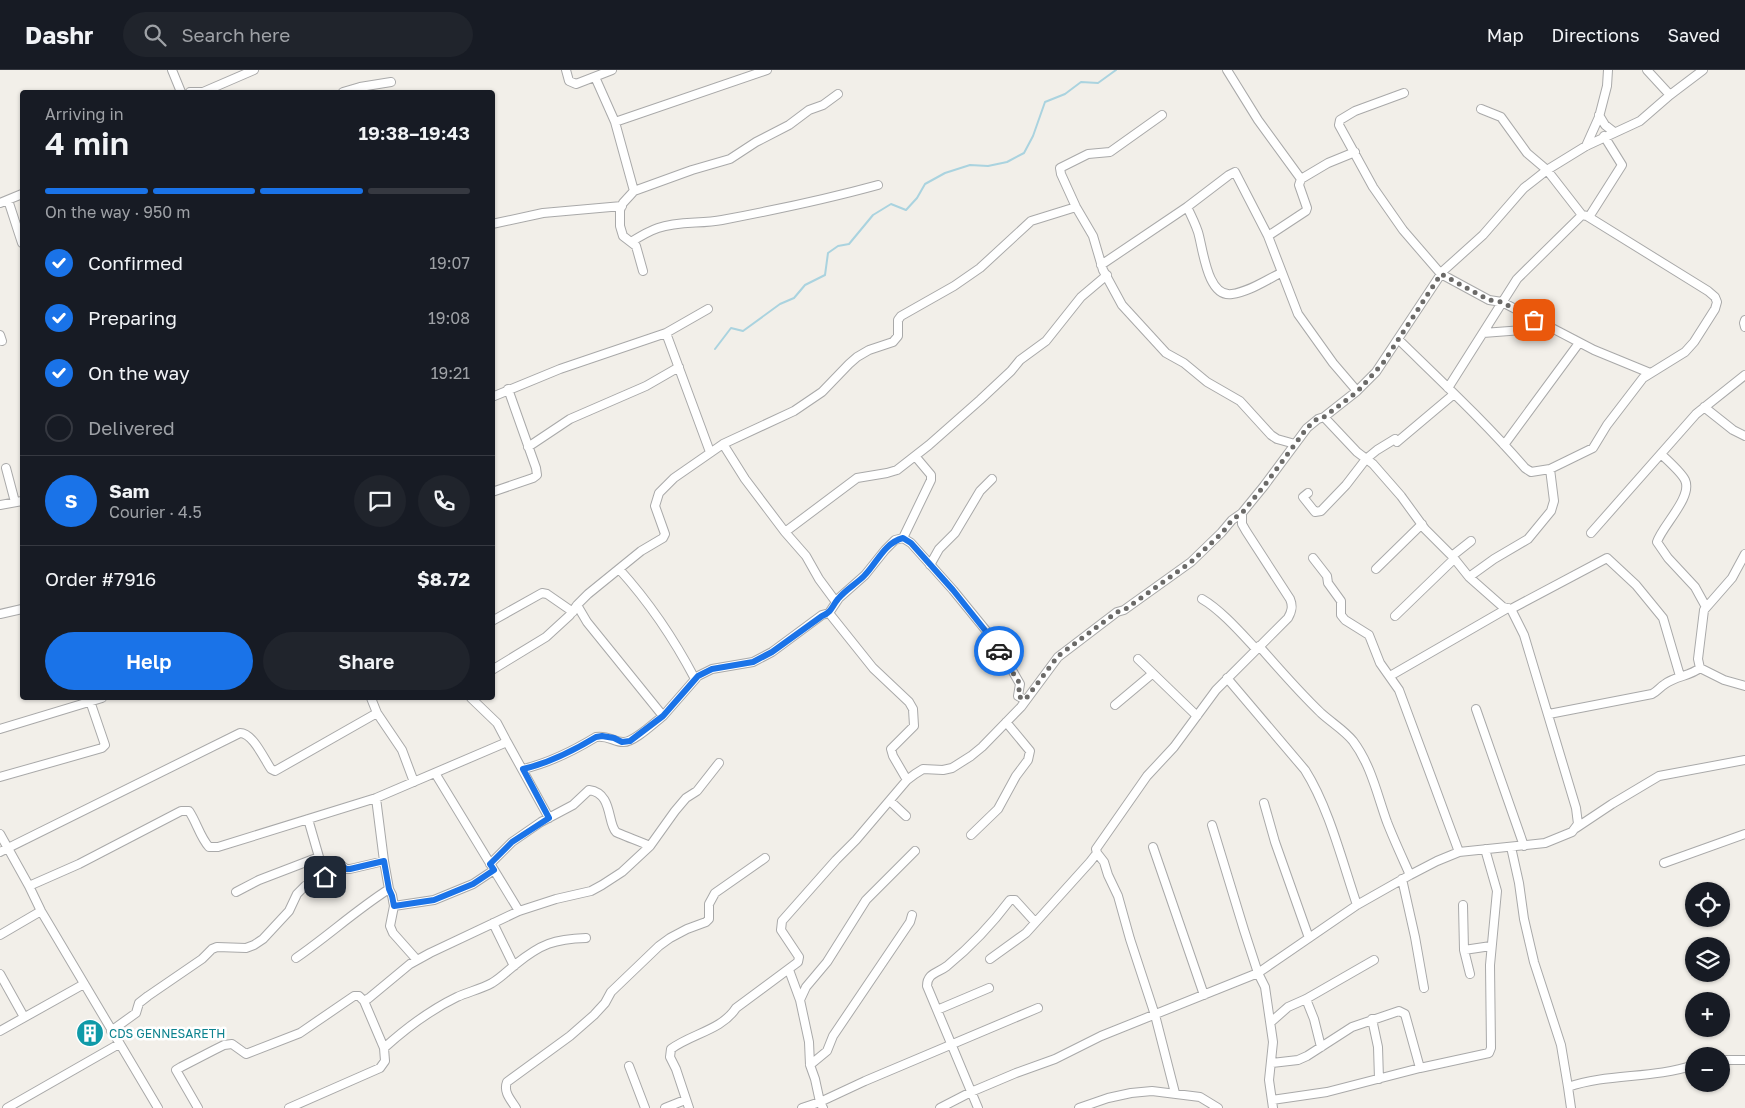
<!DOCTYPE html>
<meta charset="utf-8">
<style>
:root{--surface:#171b24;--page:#20242c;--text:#f1f3f6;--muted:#9ea1a6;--line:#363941;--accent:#1a73e8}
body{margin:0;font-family:"Golos Text",sans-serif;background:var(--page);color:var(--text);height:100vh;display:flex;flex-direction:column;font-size:19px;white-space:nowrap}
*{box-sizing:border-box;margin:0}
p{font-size:16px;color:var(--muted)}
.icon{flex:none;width:28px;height:28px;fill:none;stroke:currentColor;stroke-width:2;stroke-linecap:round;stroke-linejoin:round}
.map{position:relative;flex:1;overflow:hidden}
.side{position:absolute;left:20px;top:20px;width:475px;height:610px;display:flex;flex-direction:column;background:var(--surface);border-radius:5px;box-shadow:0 1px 4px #0004}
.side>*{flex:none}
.buttons{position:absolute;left:1685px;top:812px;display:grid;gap:10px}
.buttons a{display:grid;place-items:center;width:45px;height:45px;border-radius:50%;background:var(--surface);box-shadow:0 1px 4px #0004;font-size:25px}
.pin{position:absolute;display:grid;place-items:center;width:42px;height:42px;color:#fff;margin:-21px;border-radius:10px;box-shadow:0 2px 8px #0006}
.courier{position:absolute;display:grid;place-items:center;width:50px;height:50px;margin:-25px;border:4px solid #1a73e8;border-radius:50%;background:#fff;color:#222;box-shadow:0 1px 6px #0007}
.head em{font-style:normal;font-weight:600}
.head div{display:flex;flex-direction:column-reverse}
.head{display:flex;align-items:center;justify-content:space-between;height:85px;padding:0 25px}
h1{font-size:32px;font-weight:600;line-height:38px}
.bar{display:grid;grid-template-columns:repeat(4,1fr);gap:8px 5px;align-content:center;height:60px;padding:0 25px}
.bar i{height:6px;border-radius:4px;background:var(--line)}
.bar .active{background:var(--accent)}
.bar p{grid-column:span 4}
.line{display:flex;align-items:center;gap:12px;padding:0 25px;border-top:1px solid var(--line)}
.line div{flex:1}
.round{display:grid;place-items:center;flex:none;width:52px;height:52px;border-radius:26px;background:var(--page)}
ol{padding:0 25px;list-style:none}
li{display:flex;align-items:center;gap:15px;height:55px}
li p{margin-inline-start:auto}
li .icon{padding:5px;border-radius:50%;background:var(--accent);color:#fff;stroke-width:4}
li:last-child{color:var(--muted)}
li i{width:28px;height:28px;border:2px solid var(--line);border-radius:50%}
.primary-button{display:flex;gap:10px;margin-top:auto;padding:10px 25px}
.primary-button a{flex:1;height:58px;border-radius:30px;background:var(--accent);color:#fff;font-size:20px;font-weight:600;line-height:58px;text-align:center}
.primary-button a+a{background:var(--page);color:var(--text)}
header{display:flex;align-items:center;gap:30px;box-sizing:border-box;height:70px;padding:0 25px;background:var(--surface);border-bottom:1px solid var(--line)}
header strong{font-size:24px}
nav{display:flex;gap:28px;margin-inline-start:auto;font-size:18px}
.search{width:350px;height:45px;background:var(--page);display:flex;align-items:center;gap:12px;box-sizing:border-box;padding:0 18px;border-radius:28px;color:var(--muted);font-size:19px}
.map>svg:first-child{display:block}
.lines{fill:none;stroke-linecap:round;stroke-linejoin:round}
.stream{stroke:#aad3df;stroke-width:2}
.street-casing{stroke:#a9a9a9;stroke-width:10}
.street{stroke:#fff;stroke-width:8}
.done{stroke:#6b6a68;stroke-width:5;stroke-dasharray:0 9}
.route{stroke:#1a73e8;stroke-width:6}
.labels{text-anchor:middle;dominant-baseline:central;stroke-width:5;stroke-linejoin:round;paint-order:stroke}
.culture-label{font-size:12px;fill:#0d838f;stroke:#fff;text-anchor:start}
</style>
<header>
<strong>Dashr</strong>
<div class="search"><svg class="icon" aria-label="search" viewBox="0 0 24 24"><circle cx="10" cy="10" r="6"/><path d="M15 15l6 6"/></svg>Search here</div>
<nav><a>Map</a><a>Directions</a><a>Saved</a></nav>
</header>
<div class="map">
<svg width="1745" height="1038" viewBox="0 0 1745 1038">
<rect width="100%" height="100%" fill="#f2efe9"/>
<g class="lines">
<path class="stream" d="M715,279l16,-21 12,3 37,-27 14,-6 11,-13 20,-10 3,-22 10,-7 11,-2 24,-29 18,-11 15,6 11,-12 8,-14 20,-11 25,-8 18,1 19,-4 17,-9 9,-17 12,-34 20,-8 16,-12 17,1 18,-13"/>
<g class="street-casing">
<path id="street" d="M172,0l9,22
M566,0l3,11 7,3 36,-14
M1227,0l31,50 43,59 -2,6 8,23 -1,3 -38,25
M1647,0l23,25
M595,7l20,45 19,69 -11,12 -3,7v16l3,10 13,10 7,25
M190,22h13l51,-22
M343,22l17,-5 31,-5
M1404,23l-49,18 -15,9 -1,5 34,62 30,43 38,44 48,26 13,2 92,48 56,23
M1481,39l20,8 26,36 20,17 35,45
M1162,45l-52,37 -22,2 -28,14 1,6 15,33 17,29 10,34 19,35 44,48 18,10 23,19 33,19 31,34 6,4 18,5
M1599,45l6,10 9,7
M615,52l152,-52
M1586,76l13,-29 8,-31 1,-16
M1301,109l27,-16 27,-11
M634,121l58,-21 38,-11 26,-17 33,-17 20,-15 14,-5 15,-11
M8,130l14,43
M0,133l22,-9
M1187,137c4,8 8,16 11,25 5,16 9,66 34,62 17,-2 34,-14 49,-21
M1589,147l33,-52 -18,-29
M492,154l51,-11 79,-7
M631,172c8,-5 18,-11 27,-14 20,-7 43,-4 64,-8 53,-10 105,-21 156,-35
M1101,195l86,-58 42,-32 6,-3 33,64 30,78 35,49 24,28
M1745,250l-1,3 1,4
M666,263l44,119
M1483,263l67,-5
M0,265l2,6
M1398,269c43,42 87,83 127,129l6,4 19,-3 43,-21 14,-23 36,-47 42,-26 9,-10 21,-33 2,-7 -2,-5 -7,-6 -121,-75 -5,-1 -65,64 -69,109
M492,327l68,-28 106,-36 42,-24
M1704,337l29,23 12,6
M723,374l22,35 40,53 21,24 13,23 17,23
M1504,375l75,-102
M528,377l42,-28 76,-33 33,-19
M1661,384c7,7 20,18 24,26 8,17 -23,46 -28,62l11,16 27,29 11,20
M6,398l9,34
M492,422l41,-14 4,-3 -1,-7 -28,-79
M1308,423l-5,4 12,15 6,-1 25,-26 20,-26 11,-9 18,-11 2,3 57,-48
M0,435l22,-4
M785,462l72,-54 30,-5 10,-3 32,-25 51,-45 31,-29 9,-11 26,-19 35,-44 26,-22
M1591,463l105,-119 49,-39
M903,468l28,-58v-5l-16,-19
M1452,486l19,-15
M1313,488l14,18 1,7 13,18v14l4,5 24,15 11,28 19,27 60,162
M930,495l9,-16 16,-16 25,-42 12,-12
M619,499c30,33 55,70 76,110
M1376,499l46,-45
M1469,507l25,-18 34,-20 23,-28 3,-10 -4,-32
M1202,529c19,11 39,34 54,50
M577,535l10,17 76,94 35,-40 14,-7 41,-7 19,-10 50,-37 7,-2 44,55 36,34 4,7 1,17 -23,23 2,7 14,24
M1511,539l96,-51 29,27 27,33 17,58
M829,543l10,-15 26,-23 20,-25 10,-10 8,-2 8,5 42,47 44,54 23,40 -2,12 7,4
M0,544l22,-5
M1395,546l59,-57
M492,551l50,-28 5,1 26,18
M1259,576c20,23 40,46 62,67 11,10 23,17 32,28 18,24 24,53 34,81 7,18 15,35 23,53
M1138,589l59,57
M1700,598l24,12 21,6
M492,600l54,-33 24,-22 7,-10 11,-11 53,-43 22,-13 2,-4 -10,-28 4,-13 15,-15 49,-34 71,-33 28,-19 27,-28 8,-7 12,-7 24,-8 5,-6v-16l3,-4 53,-30 26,-18 51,-47 45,-14
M1390,606l118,-68
M1227,608l78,92c24,38 37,91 52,135
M371,628l6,15 25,37 12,32
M1115,635l37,-31
M1476,639l48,137
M1549,644l103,-20c6,-3 8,-7 13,-10 11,-8 25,-8 35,-16l-2,-9 6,-49 28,-32 13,-24
M0,659l102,-31
M507,672l42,76
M523,699c26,-6 50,-18 73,-32 12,-2 18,5 27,5 10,1 31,-19 40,-26
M435,703l84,138
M0,707l102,-29 3,-3 -1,-3 -14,-41
M376,728l8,63 5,28 3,6 2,11 -4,20 3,7 24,27
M890,731l16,15
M1264,733l11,39 34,96
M1212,755l32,105 14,43 7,14 8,55 -4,38 4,28
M1576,758l36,-24 47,-28 86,-16
M0,764l29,52 12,25 117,197
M971,765l27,-26 18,-33 12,-16 2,-9 -24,-29
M1153,777l51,148
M1511,777l8,36 5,36 10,43 27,83 7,42
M0,782l240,-119c13,0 24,26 31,36l4,2 102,-58
M1097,783l7,9 4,13 10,21 12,43 25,76 20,78
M1664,793l81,-29
M490,794l22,-22 29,-20 32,-17 16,-15c24,3 18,33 27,42 3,2 28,11 34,14l25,-35 11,-13 11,-7 22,-28
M325,799c11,-6 12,-8 21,0h4l34,-8
M1402,809l13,58 9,51
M29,816l50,-22 102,-53h8c8,12 11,26 20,36h9l158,-49 131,-56 -10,-19 -26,-25
M236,822l23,-12 60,-23
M1463,835l1,45 6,24
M394,836l40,-6 39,-16 21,-14
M493,853l21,43
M0,865l41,-24
M1464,880l27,-4
M296,888c32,-22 60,-48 93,-69
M990,889l36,-26 64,-71 7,-9 -1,-4 51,-73 27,-29 42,-57 72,-72c4,-7 5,-12 2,-19l-44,-68 -4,-7v-11
M789,900l11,30
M0,904l24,43
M1306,929l8,20 7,28
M364,931l20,47
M937,940l52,-22
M1372,949l6,28 1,32
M1271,952l17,-15 18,-8 68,-39
M0,961l84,-47
M111,961l25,-18 3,-10 9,-7 54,-37 10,-10 5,-2 29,1 8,-3 9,-6 26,-28 8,-17 8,-8 20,-9v-8l-6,-12 -11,-38
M1721,990h24
M1272,993l26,-3 9,-4 45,-29 47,-16 6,3 15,54
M810,995l17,-14 6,-15 77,-114 2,-7
M629,996l16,42
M1272,1030l55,-8 93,-24 69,-15 2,-5 -1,-83 7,-74 -12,-42
M7,1038l112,-64
M198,1038l-22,-38 5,-3 33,-17 10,-5 8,-1 14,10 54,-21 54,-37h5l5,5 5,-3 41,-34 20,-11 89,-42 37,-12 35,-8 11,-6 20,-13 28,-26
M289,1038l91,-40 5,-7 -1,-13c20,-18 48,-39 73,-51 11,-5 24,-8 35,-14 10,-6 15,-12 24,-19 25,-20 38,-25 70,-26
M516,1038c-5,-8 -13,-16 -9,-26l63,-46 24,-21 11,-12 6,-11 48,-46 11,-8 17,-9 19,-7 3,-3v-15l6,-11 50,-35
M665,1038l20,-8
M689,1038l-13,-39 -6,-12 1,-8c20,-15 51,-19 65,-41l62,-46 1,-5 -18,-27 1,-9 54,-61 20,-20 51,-60 8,-6 8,-5 20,1 9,-2 19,-12 11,-9 39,-40 37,-50 59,-45 7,-2 67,-48 30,-29 11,-13 10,-7 22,-27 43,-58 11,-9 6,-2 33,-26 19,-19 67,-101 40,-36 41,-47 23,-18 39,-24 54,-25 30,-26 33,-25
M802,1038l18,-6 45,-21 173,-73
M823,1038l-3,-6 -5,-23 -5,-14 -1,-23 -9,-42 6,-13 21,-25 39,-62 49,-49
M940,1038l31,-16 45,-19 39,-14 46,-23 157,-63 99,-68 53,-30 27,-14 22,-9 86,-9 27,-11 6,-8 -2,-16 -52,-173 -13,-26 -8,-2 -34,-30 -16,-20 -28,-28 -24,-33 -28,-32 -16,-12 -33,-35
M978,1038l-51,-122c0,-13 11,-13 20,-20 23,-19 45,-42 63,-66h5l20,22
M1079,1038l29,-10 23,-5 21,-2 48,6 18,11
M1571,1038l-3,-21c40,-14 85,-8 126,-22"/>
</g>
<use href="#street" class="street"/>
</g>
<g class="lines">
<path class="done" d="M999,581l21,33 -2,12 7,4 33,-44 59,-44 7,-2 67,-48 31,-29 10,-13 10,-7 22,-27 43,-58 11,-10 6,-1 33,-25 26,-29 58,-89 48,26 13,2 32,18"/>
<path class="route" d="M325,807v-8c11,-6 12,-9 21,0h4l34,-8 5,28 3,7 2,10 40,-6 39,-16 21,-14 -4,-6 22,-22 37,-24 -26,-49c26,-6 50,-18 73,-32l6,-1 12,2 8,4 8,-1 33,-25 35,-40 14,-7 41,-7 19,-10 50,-36c10,-4 10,-10 16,-17 7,-9 18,-15 26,-23 13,-13 20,-33 39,-38l8,5 42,47 43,54 3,7"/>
</g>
<defs>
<g id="building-disc" transform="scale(1.4375)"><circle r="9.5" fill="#0f9aa8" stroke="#fff"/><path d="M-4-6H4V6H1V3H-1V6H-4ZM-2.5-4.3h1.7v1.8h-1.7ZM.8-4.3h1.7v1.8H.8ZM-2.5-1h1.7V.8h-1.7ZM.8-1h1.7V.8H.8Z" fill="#fff"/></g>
</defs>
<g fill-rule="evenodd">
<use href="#building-disc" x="90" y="963"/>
</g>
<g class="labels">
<g class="culture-label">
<text x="109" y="963">CDS GENNESARETH</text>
</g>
</g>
</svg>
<div class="buttons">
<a><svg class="icon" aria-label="locate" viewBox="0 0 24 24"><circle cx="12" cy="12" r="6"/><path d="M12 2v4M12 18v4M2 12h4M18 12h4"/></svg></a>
<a><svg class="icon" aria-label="layers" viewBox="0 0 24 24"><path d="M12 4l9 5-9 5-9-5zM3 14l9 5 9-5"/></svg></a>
<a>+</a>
<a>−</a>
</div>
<div class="pin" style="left:1534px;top:250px;background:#ea580c"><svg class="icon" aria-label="bag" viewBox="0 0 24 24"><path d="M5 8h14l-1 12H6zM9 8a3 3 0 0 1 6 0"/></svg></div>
<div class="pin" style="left:325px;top:807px;background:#1f2937"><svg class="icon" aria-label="home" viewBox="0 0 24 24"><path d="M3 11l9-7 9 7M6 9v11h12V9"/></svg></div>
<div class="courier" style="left:999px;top:581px"><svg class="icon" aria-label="car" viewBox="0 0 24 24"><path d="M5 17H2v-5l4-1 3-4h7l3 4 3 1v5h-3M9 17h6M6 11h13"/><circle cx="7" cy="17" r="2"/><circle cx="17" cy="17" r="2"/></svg></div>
<section class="side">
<div class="head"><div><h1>4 min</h1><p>Arriving in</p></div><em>19:38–19:43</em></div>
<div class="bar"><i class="active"></i><i class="active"></i><i class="active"></i><i></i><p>On the way · 950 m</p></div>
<ol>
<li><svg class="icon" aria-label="check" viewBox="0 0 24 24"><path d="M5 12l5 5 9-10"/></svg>Confirmed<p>19:07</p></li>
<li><svg class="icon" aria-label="check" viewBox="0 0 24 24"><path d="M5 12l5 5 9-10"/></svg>Preparing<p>19:08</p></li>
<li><svg class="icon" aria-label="check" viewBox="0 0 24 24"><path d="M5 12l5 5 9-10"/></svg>On the way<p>19:21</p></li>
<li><i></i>Delivered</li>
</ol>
<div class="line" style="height:90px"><b class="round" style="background:var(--accent);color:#fff">S</b><div><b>Sam</b><p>Courier · 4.5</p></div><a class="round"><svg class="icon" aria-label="chat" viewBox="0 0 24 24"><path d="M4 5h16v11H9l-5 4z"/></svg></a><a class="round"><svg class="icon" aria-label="phone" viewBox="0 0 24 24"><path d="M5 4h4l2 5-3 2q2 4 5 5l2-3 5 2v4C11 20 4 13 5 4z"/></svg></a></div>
<div class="line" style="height:65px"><div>Order #7916</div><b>$8.72</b></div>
<div class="primary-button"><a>Help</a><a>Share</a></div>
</section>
</div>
